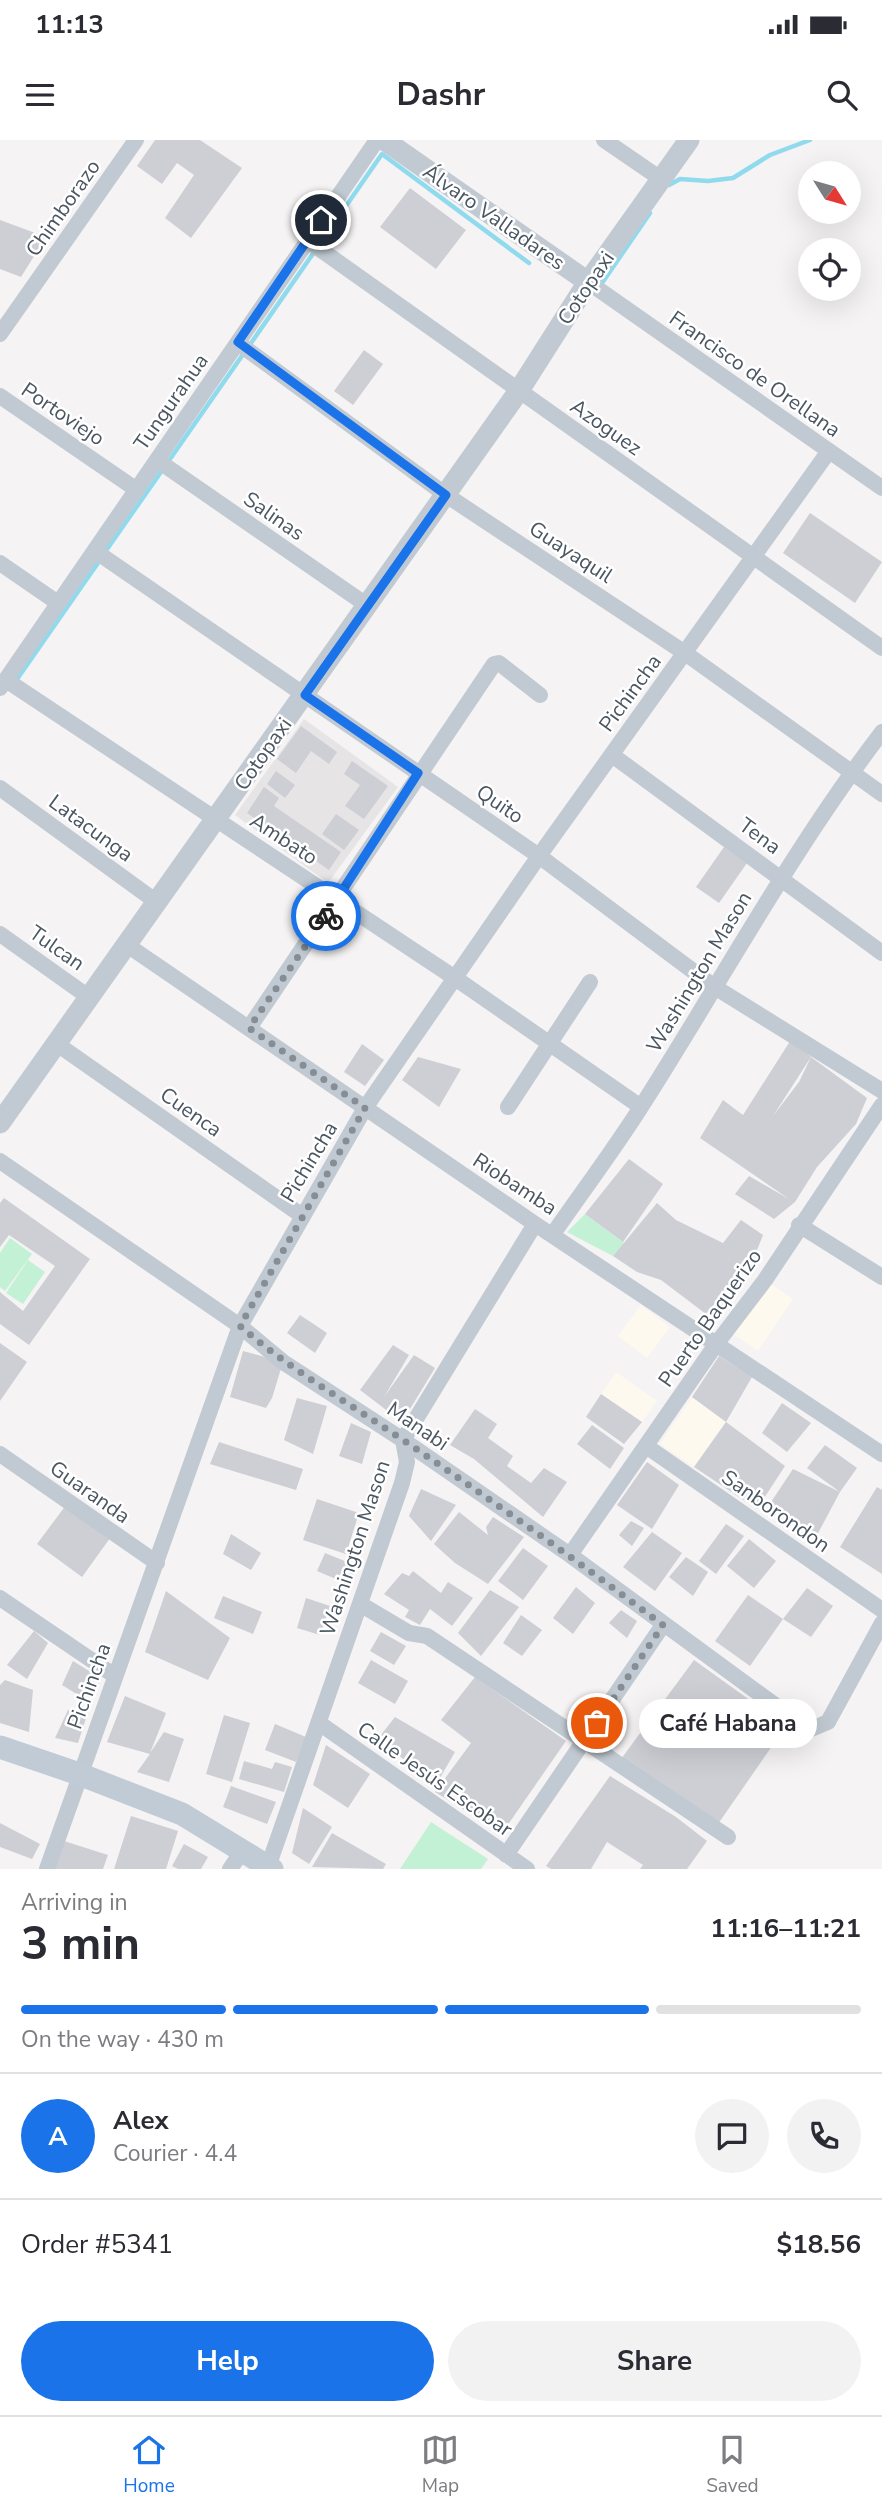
<!DOCTYPE html>
<meta charset="utf-8">
<style>
:root{--surface:#fff;--page:#f2f2f3;--text:#2b2b33;--muted:#7c7c81;--line:#e1e1e2;--accent:#1a73e8}
body{margin:0;font-family:"Nunito Sans",sans-serif;background:var(--page);color:var(--text);height:100vh;display:flex;flex-direction:column;font-size:26px;white-space:nowrap}
*{box-sizing:border-box;margin:0}
p{font-size:23px;color:var(--muted)}
.icon{flex:none;width:38px;height:38px;fill:none;stroke:currentColor;stroke-width:2;stroke-linecap:round;stroke-linejoin:round}
.map{position:relative;height:1729px;overflow:hidden}
.sheet{display:flex;flex-direction:column;background:var(--surface);flex:1}
.sheet>*{flex:none}
.needle{width:46px;rotate:127deg}
.fabs{position:absolute;left:798px;top:21px;display:grid;gap:14px}
.fabs a{display:grid;place-items:center;width:63px;height:63px;border-radius:50%;background:var(--surface);box-shadow:0 7px 28px #0002;font-size:35px}
.pin{position:absolute;display:grid;place-items:center;width:60px;height:60px;color:#fff;margin:-30px;border:4px solid #fff;border-radius:50%;box-shadow:0 2px 7px #0007}
.courier{position:absolute;display:grid;place-items:center;width:70px;height:70px;margin:-35px;border:5px solid #1a73e8;border-radius:50%;background:#fff;color:#222;box-shadow:0 2px 9px #0007}
.bubble{position:absolute;height:49px;border-radius:24px;background:var(--surface);box-shadow:0 7px 28px #0002;font-size:23px;font-weight:700;line-height:49px;text-align:center}
.head em{font-style:normal;font-weight:700}
.head div{display:flex;flex-direction:column-reverse}
.head{display:flex;align-items:center;justify-content:space-between;height:119px;padding:0 21px}
h1{font-size:46px;font-weight:700;line-height:52px}
.bar{display:grid;grid-template-columns:repeat(4,1fr);gap:10px 7px;align-content:center;height:84px;padding:0 21px}
.bar i{height:9px;border-radius:5px;background:var(--line)}
.bar .active{background:var(--accent)}
.bar p{grid-column:span 4}
.line{display:flex;align-items:center;gap:18px;padding:0 21px;border-top:2px solid var(--line)}
.line div{flex:1}
.round{display:grid;place-items:center;flex:none;width:74px;height:74px;border-radius:37px;background:var(--page)}
.action{display:flex;gap:14px;margin-top:auto;padding:14px 21px}
.action a{flex:1;height:80px;border-radius:42px;background:var(--accent);color:#fff;font-size:28px;font-weight:700;line-height:80px;text-align:center}
.action a+a{background:var(--page);color:var(--text)}
.status{display:flex;justify-content:space-between;align-items:center;height:49px;padding:0 35px;background:var(--surface);direction:ltr}
.status svg{height:19px;fill:currentColor}
header{display:flex;justify-content:space-between;align-items:center;height:91px;padding:0 21px;background:var(--surface);font-size:32px;font-weight:700}
.dock{display:flex;justify-content:space-around;align-items:center;height:98px;border-top:2px solid var(--line);background:var(--surface);font-size:19px;color:var(--muted)}
.dock a{display:grid;justify-items:center;gap:4px}
.dock .active{color:var(--accent)}
.map>svg:first-child{display:block}
.commercial{fill:#fdf9ef}
.education{fill:#e6e4e5}
.green{fill:#c3f1d5}
.lines{fill:none;stroke-linecap:round;stroke-linejoin:round}
.stream{stroke:#90daee;stroke-width:4.5}
.building{fill:#cdcfd5}
.minor{stroke:#c1cad2;stroke-width:16}
.tertiary{stroke:#c1cad2;stroke-width:21}
.secondary{stroke:#c1cbd6;stroke-width:23}
.done{stroke:#868d94;stroke-width:7;stroke-dasharray:0 12.6}
.route{stroke:#1a73e8;stroke-width:9}
.labels{text-anchor:middle;dominant-baseline:central;stroke-width:5;stroke-linejoin:round;paint-order:stroke}
.street-label{font-size:21px;fill:#4a5661;stroke:#fff}
</style>
<div class="status"><b>11:13</b><svg viewBox="0 0 49 12"><path d="M0 12V9h3v3zM5 12V6h3v6zM10 12V3h3v9zM15 12V0h3v12zM26 1h20v11H26zM47 4h2v5h-2z"/></svg></div>
<header><svg class="icon" aria-label="menu" viewBox="0 0 24 24"><path d="M4 6h16M4 12h16M4 18h16"/></svg>Dashr<svg class="icon" aria-label="search" viewBox="0 0 24 24"><circle cx="10" cy="10" r="6"/><path d="M15 15l6 6"/></svg></header>
<div class="map">
<svg width="882" height="1729" viewBox="0 0 882 1729">
<rect width="100%" height="100%" fill="#f5f3f3"/>
<path class="commercial" d="M765,1140l28,19 -35,52 -28,-19z
M641,1165l29,22 -23,31 -29,-22z
M616,1232l41,29 -15,21 -41,-28z
M692,1257l34,25 -32,45 -34,-23z"/>
<path class="education" d="M304,579l94,68 -70,96 -93,-68z"/>
<path class="green" d="M585,1074l39,29 -11,13 -46,-24z
M10,1098l22,16 -27,37 -5,-4v-34z
M28,1120l17,12 -22,32 -17,-11z
M431,1682l57,37 -7,10h-81z"/>
<g class="lines">
<path class="stream" d="M669,45l11,-6 28,2 25,-3 37,-23 40,-15
M600,146l50,-73
M249,206l133,-192 147,109
M105,412l139,-199
M15,542l85,-122"/>
</g>
<path class="building" d="M155,0h45l42,28 -51,70 -26,-20 29,-43 -17,-12 -15,21 -25,-18z
M410,48l56,42 -30,39 -56,-42z
M0,80l46,17 -25,40 -21,-8z
M364,210l19,14 -30,41 -19,-14z
M810,373l72,49 -27,41 -72,-50z
M301,586l36,26 -8,12 -18,-13 -15,22 -19,-14z
M352,621l36,25 -24,33 -19,-13 15,-21 -16,-11z
M276,631l19,14 -10,13 -18,-14z
M264,647l15,11 -5,8 67,46 -12,18 -82,-57z
M336,674l23,16 -15,20 -22,-16z
M724,707l23,16 -28,40 -23,-16z
M792,898l19,19 -38,59 26,-34 12,-25 56,41 -11,26 -39,43 -22,35 -21,17 -39,-25 14,-18 40,23 -89,-61 23,-38 20,15z
M362,904l22,16 -19,26 -21,-14z
M418,917l43,12 -22,38 -37,-27z
M629,1019l34,25 -40,58 -38,-28z
M4,1058l86,61 -61,86 -29,-21v-32l23,19 32,-45 -46,-31 -9,12v-44z
M657,1063l19,17 47,23 18,-23 22,15 -8,20 -49,59 -45,-34 -24,-8 -24,-16z
M300,1175l27,18 -12,20 -28,-20z
M0,1203l27,19 -27,39z
M393,1205l16,10 -25,42 30,-42 21,13 -33,54 -42,-32z
M243,1211l40,11 -11,36 -6,10 -36,-11z
M719,1216l33,21 -26,45 -34,-25z
M601,1254l41,28 -18,22 -38,-27z
M297,1258l30,8 -14,48 -29,-14z
M782,1263l29,20 -24,29 -25,-19z
M475,1269l22,15 -9,14 25,18 -6,10 24,17 13,-15 23,14 -24,35 -69,-58 -24,-14z
M726,1282l59,44 -28,43 -63,-42z
M351,1283l20,9 -9,32 -23,-8z
M592,1285l32,23 -14,21 -33,-25z
M219,1302l84,27 -7,21 -86,-26z
M825,1305l32,23 -17,24 -24,45 -47,-32 24,-36 47,23 -33,-24z
M647,1322l32,23 -27,44 -35,-24z
M877,1347l5,3v84l-42,-27z
M421,1349l35,16 -25,36 -22,-25z
M317,1359l42,14 -13,41 -43,-14z
M69,1361l44,33 -31,43 -45,-33z
M459,1372l29,23 -2,-8 7,-10 31,20 -36,47 -33,-21 -21,-19z
M631,1381l13,7 -12,18 -13,-11z
M726,1384l18,12 -28,38 -17,-13z
M652,1392l30,21 -27,38 -32,-24z
M231,1394l30,19 -10,17 -28,-16z
M749,1399l27,22 -22,27 -27,-22z
M523,1408l25,18 -25,34 -25,-19z
M325,1413l32,13 -7,19 -33,-14z
M686,1417l22,15 -15,24 -24,-19z
M413,1431l28,22 7,-11 25,16 -21,28 -22,-17 -10,16 -15,-8 4,-7 -25,-16 18,-21 7,3z
M576,1447l19,16 -22,31 -20,-16z
M807,1448l26,18 -22,31 -28,-18z
M490,1450l29,17 -38,49 -23,-23z
M166,1451l64,47 -22,42 -63,-28z
M748,1455l35,24 -33,47 -35,-25z
M223,1456l39,16 -9,22 -39,-16z
M306,1458l24,8 -10,29 -23,-7z
M621,1470l16,11 -10,17 -18,-15z
M521,1475l21,15 -20,26 -19,-13z
M34,1491l14,12 -21,36 -20,-14z
M381,1492l25,14 -12,19 -24,-14z
M371,1520l37,21 -13,23 -37,-21z
M694,1520l92,66 -68,98 -97,-65z
M73,1521l29,18 -14,22 -26,-16z
M475,1537l91,64 -64,92 -67,-41 36,-49 -30,-23z
M5,1540l28,10 -4,42 -29,-9v-38z
M125,1556l41,17 -16,40 14,-21 20,7 -15,43 -32,-10 13,-18 -43,-12z
M89,1569l-11,34 -23,-5 13,-28z
M224,1575l26,8 -18,59 -26,-8z
M395,1577l60,35 -18,31 -60,-43z
M275,1584l31,13 -10,25 -31,-12z
M326,1605l44,29 -22,34 -35,-23z
M244,1621l28,8 3,-7 17,5 -8,25 -45,-13z
M610,1636l66,41 31,24 -20,28h-47l3,-4 -36,-23 -16,27h-40l-5,-3z
M231,1646l45,16 -9,22 -44,-17z
M303,1668l29,19 -23,37 -17,-11z
M131,1676l47,15 -12,38h-52z
M0,1683l40,21 -8,15 -32,-12z
M332,1693l54,31 -3,5 -71,-2z
M64,1701l44,14 -5,14h-48z
M184,1704l24,13 -7,12h-23l-6,-3z"/>
<g class="lines">
<path class="minor" d="M604,0l57,39
M307,100l575,408
M588,142l294,206
M0,194l136,-194
M238,203l208,152 239,158 197,141
M0,256l137,94
M157,320l211,146
M95,411l444,305 174,130 169,105
M0,423l58,40
M6,540l449,298 186,129
M0,548l377,-548
M612,615l270,198
M0,648l158,115
M0,794l90,64
M127,805l408,279 347,230
M249,888l245,-364 5,-1 41,32
M57,904l244,171
M508,967l82,-125
M0,1021l240,165 43,36 120,78 167,115 239,175 19,-8 54,-99
M799,1085l83,52
M553,1094c29,-42 60,-83 88,-127 80,-125 150,-256 241,-375
M646,1306l236,164
M0,1314l157,109
M570,1415l147,-212 48,-63 117,-175
M0,1458l115,78
M360,1464l49,29 18,3 301,201
M319,1583l208,146
M506,1715l157,-230
M268,1727l134,-384 5,-21 -4,-22 132,-216
M47,1729l193,-543 125,-218 174,-252 290,-405
M230,1729l13,-19"/>
<path class="tertiary" d="M384,0l204,142
M0,983l518,-731 70,-110 101,-142"/>
<path class="secondary" d="M0,1607l79,27 103,40 90,55"/>
</g>
<g class="lines">
<path class="done" d="M326,776l-77,112 116,80 -125,218c52,45 109,77 166,116 87,59 173,120 257,183l-66,98"/>
<path class="route" d="M321,80l-83,122 208,153 -141,200 113,78 -92,143"/>
</g>
<g class="labels">
<g class="street-label">
<text transform="translate(63 68) rotate(-55)">Chimborazo</text>
<text transform="translate(494 77) rotate(35)">Álvaro Valladares</text>
<text transform="translate(586 148) rotate(-56)">Cotopaxi</text>
<text transform="translate(755 234) rotate(35)">Francisco de Orellana</text>
<text transform="translate(171 262) rotate(-55)">Tungurahua</text>
<text transform="translate(63 274) rotate(34)">Portoviejo</text>
<text transform="translate(606 287) rotate(35)">Azoguez</text>
<text transform="translate(274 376) rotate(35)">Salinas</text>
<text transform="translate(571 412) rotate(33)">Guayaquil</text>
<text transform="translate(630 553) rotate(-54)">Pichincha</text>
<text transform="translate(263 614) rotate(-55)">Cotopaxi</text>
<text transform="translate(500 664) rotate(34)">Quito</text>
<text transform="translate(91 688) rotate(36)">Latacunga</text>
<text transform="translate(760 696) rotate(36)">Tena</text>
<text transform="translate(284 699) rotate(33)">Ambato</text>
<text transform="translate(57 808) rotate(35)">Tulcan</text>
<text transform="translate(699 832) rotate(-59)">Washington Mason</text>
<text transform="translate(191 972) rotate(35)">Cuenca</text>
<text transform="translate(309 1022) rotate(-59)">Pichincha</text>
<text transform="translate(515 1044) rotate(33)">Riobamba</text>
<text transform="translate(710 1178) rotate(-55)">Puerto Baquerizo</text>
<text transform="translate(418 1286) rotate(34)">Manabi</text>
<text transform="translate(90 1352) rotate(35)">Guaranda</text>
<text transform="translate(776 1371) rotate(35)">Sanborondon</text>
<text transform="translate(355 1408) rotate(-72)">Washington Mason</text>
<text transform="translate(89 1546) rotate(-70)">Pichincha</text>
<text transform="translate(435 1639) rotate(35)">Calle Jesús Escobar</text>
</g>
</g>
</svg>
<div class="fabs">
<a><svg class="needle" viewBox="-14 -14 28 28"><path d="M0-13l5 13h-10z" fill="#e53935"/><path d="M0 13l5-13h-10z" fill="#7c7c81"/></svg></a>
<a><svg class="icon" aria-label="locate" viewBox="0 0 24 24"><circle cx="12" cy="12" r="6"/><path d="M12 2v4M12 18v4M2 12h4M18 12h4"/></svg></a>
</div>
<div class="pin" style="left:597px;top:1583px;background:#ea580c"><svg class="icon" aria-label="bag" viewBox="0 0 24 24"><path d="M5 8h14l-1 12H6zM9 8a3 3 0 0 1 6 0"/></svg></div>
<div class="pin" style="left:321px;top:80px;background:#1f2937"><svg class="icon" aria-label="home" viewBox="0 0 24 24"><path d="M3 11l9-7 9 7M6 9v11h12V9"/></svg></div>
<div class="courier" style="left:326px;top:776px"><svg class="icon" aria-label="bike" viewBox="0 0 24 24"><circle cx="6" cy="16" r="4"/><circle cx="18" cy="16" r="4"/><path d="M6 16l4-8h5l3 8M10 8l3 8H6M13 5h3"/></svg></div>
<div class="bubble" style="left:639px;top:1559px;width:178px">Café Habana</div>
</div>
<section class="sheet">
<div class="head"><div><h1>3 min</h1><p>Arriving in</p></div><em>11:16–11:21</em></div>
<div class="bar"><i class="active"></i><i class="active"></i><i class="active"></i><i></i><p>On the way · 430 m</p></div>
<div class="line" style="height:126px"><b class="round" style="background:var(--accent);color:#fff">A</b><div><b>Alex</b><p>Courier · 4.4</p></div><a class="round"><svg class="icon" aria-label="chat" viewBox="0 0 24 24"><path d="M4 5h16v11H9l-5 4z"/></svg></a><a class="round"><svg class="icon" aria-label="phone" viewBox="0 0 24 24"><path d="M5 4h4l2 5-3 2q2 4 5 5l2-3 5 2v4C11 20 4 13 5 4z"/></svg></a></div>
<div class="line" style="height:91px"><div>Order #5341</div><b>$18.56</b></div>
<div class="action"><a>Help</a><a>Share</a></div>
</section>
<nav class="dock">
<a class="active"><svg class="icon" aria-label="home" viewBox="0 0 24 24"><path d="M3 11l9-7 9 7M6 9v11h12V9"/></svg>Home</a>
<a><svg class="icon" aria-label="map" viewBox="0 0 24 24"><path d="M3 6l6-2 6 2 6-2v14l-6 2-6-2-6 2zM9 4v14M15 6v14"/></svg>Map</a>
<a><svg class="icon" aria-label="saved" viewBox="0 0 24 24"><path d="M7 4h10v16l-5-4-5 4z"/></svg>Saved</a>
</nav>
